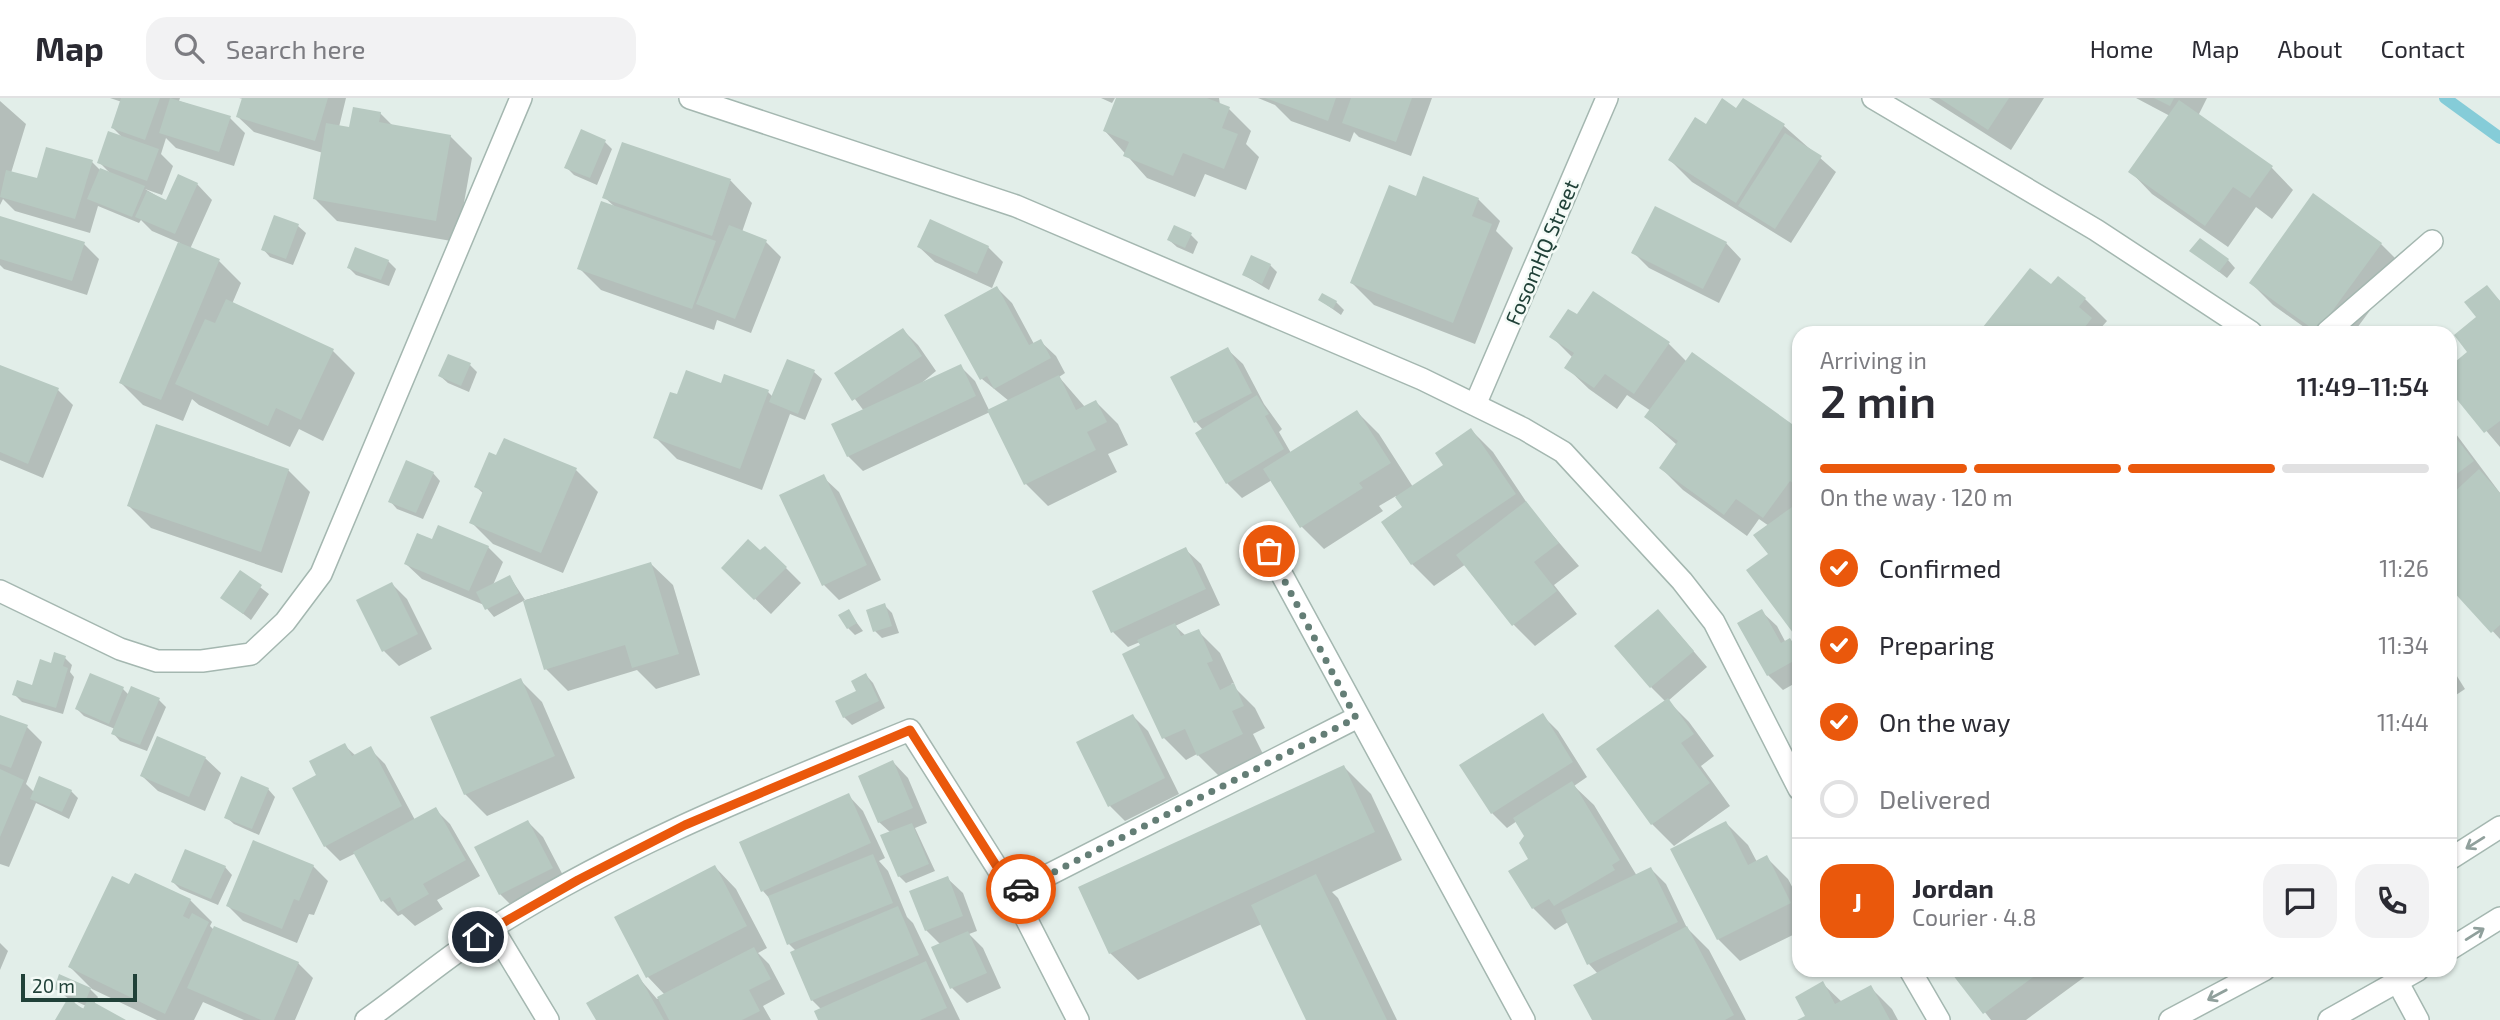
<!DOCTYPE html>
<meta charset="utf-8">
<style>
:root{--surface:#fff;--page:#f2f2f3;--text:#2b2b33;--muted:#7c7c81;--line:#e1e1e2;--accent:#ea580c}
body{margin:0;font-family:"Exo 2",sans-serif;background:var(--page);color:var(--text);height:100vh;display:flex;flex-direction:column;font-size:26px;white-space:nowrap}
*{box-sizing:border-box;margin:0}
p{font-size:23px;color:var(--muted)}
.icon{flex:none;width:38px;height:38px;fill:none;stroke:currentColor;stroke-width:2;stroke-linecap:round;stroke-linejoin:round}
.map{position:relative;flex:1;overflow:hidden}
.details{position:absolute;left:1792px;top:228px;width:665px;height:651px;display:flex;flex-direction:column;background:var(--surface);border-radius:21px;box-shadow:0 2px 5px #0004}
.details>*{flex:none}
.scale{position:absolute;left:21px;bottom:18px;width:116px;box-sizing:border-box;padding-left:7px;border:4px solid #204138;border-top:0;font-size:19px;line-height:24px;white-space:nowrap;color:#204138;-webkit-text-stroke:5px #f3faf6;paint-order:stroke}
.pin{position:absolute;display:grid;place-items:center;width:60px;height:60px;color:#fff;margin:-30px;border:4px solid #fff;border-radius:50%;box-shadow:0 2px 7px #0007}
.courier{position:absolute;display:grid;place-items:center;width:70px;height:70px;margin:-35px;border:5px solid #ea580c;border-radius:50%;background:#fff;color:#222;box-shadow:0 2px 9px #0007}
.headline em{font-style:normal;font-weight:600}
.headline div{display:flex;flex-direction:column-reverse}
.headline{display:flex;align-items:center;justify-content:space-between;height:119px;padding:0 28px}
h1{font-size:46px;font-weight:600;line-height:52px}
.bar{display:grid;grid-template-columns:repeat(4,1fr);gap:10px 7px;align-content:center;height:84px;padding:0 28px}
.bar i{height:9px;border-radius:5px;background:var(--line)}
.bar .selected{background:var(--accent)}
.bar p{grid-column:span 4}
.line{display:flex;align-items:center;gap:18px;padding:0 28px;border-top:2px solid var(--line)}
.line div{flex:1}
.round{display:grid;place-items:center;flex:none;width:74px;height:74px;border-radius:21px;background:var(--page)}
ol{padding:0 28px;list-style:none}
li{display:flex;align-items:center;gap:21px;height:77px}
li p{margin-inline-start:auto}
li .icon{padding:7px;border-radius:50%;background:var(--accent);color:#fff;stroke-width:4}
li:last-child{color:var(--muted)}
li i{width:38px;height:38px;border:4px solid var(--line);border-radius:50%}
header{display:flex;align-items:center;gap:42px;box-sizing:border-box;height:98px;padding:0 35px;background:var(--surface);border-bottom:2px solid var(--line)}
header strong{font-size:33px}
nav{display:flex;gap:38px;margin-inline-start:auto;font-size:24px}
.search{width:490px;height:63px;background:var(--page);display:flex;align-items:center;gap:18px;box-sizing:border-box;padding:0 24px;border-radius:21px;color:var(--muted);font-size:26px}
.map>svg:first-child{display:block}
.shadow{fill:#0003;fill-rule:evenodd}
.lines{fill:none;stroke-linecap:round;stroke-linejoin:round}
.stream{stroke:#85ccd8;stroke-width:12}
.building{fill:#b7c9c1}
.minor-casing{stroke:#a4b7b0;stroke-width:24}
.tertiary-casing{stroke:#a4b7b0;stroke-width:24}
.minor{stroke:#fff;stroke-width:21}
.tertiary{stroke:#fff;stroke-width:21}
.oneway{stroke:#90a09c}
.done{stroke:#647e76;stroke-width:7;stroke-dasharray:0 12.6}
.route{stroke:#ea580c;stroke-width:9}
.labels{text-anchor:middle;dominant-baseline:central;stroke-width:5;stroke-linejoin:round;paint-order:stroke}
.street-label{font-size:21px;fill:#204138;stroke:#f3faf6}
</style>
<header>
<strong>Map</strong>
<div class="search"><svg class="icon" aria-label="search" viewBox="0 0 24 24"><circle cx="10" cy="10" r="6"/><path d="M15 15l6 6"/></svg>Search here</div>
<nav><a>Home</a><a>Map</a><a>About</a><a>Contact</a></nav>
</header>
<div class="map">
<svg width="2500" height="922" viewBox="0 0 2500 922">
<rect width="100%" height="100%" fill="#e2eee9"/>
<path class="shadow" d="M110,0h70l-1,3 51,17 15,15 -11,33 -58,-18 -10,-10 -5,16 12,12 -11,29 -17,-6 22,13 30,-18 15,16 -22,49 29,12 22,22 -9,21 101,47 22,22 -32,68 -24,-12 -9,18 -91,-42 -7,-6 -9,22 -40,-16 -22,-22 59,-140 -28,-12 -11,-11 -2,3 -41,-17 -8,27 -75,-22 -12,-12 -3,6v-104l26,23 -15,49 27,8 54,-19 8,8 12,5 -13,-13 24,-24 -10,-10 9,-26z
M239,0h107l-7,29 11,2 30,-16 13,13 57,10 22,22 -15,84 -120,-21 -22,-22 8,-46 -69,-21 -16,-15 6,-18z
M1101,0h14l-3,5z
M1118,0h101l1,7 9,4 22,22 -5,13 13,13 -13,33 -41,-16 -10,23 -48,-19 -42,-47z
M1258,0h174l-21,58 -52,-19 -5,-5 -4,10 -59,-21 -16,-16z
M1929,0h115l-33,52z
M2136,0h71l-9,18 74,52 21,22 -21,29 -16,-12 -28,40 -76,-53 -21,-22 39,-56z
M1743,2l41,26 52,46 -45,71 -99,-61 -22,-22 36,-34 31,-16z
M605,44l7,7 -15,36 -23,-10 -8,-8z
M623,46l108,37 21,22 -10,29 24,10 15,15 -30,76 -34,-13 -3,10 -113,-40 -22,-22 36,-61 -11,-10z
M1417,100l61,1 22,22 -4,10 17,17 -38,96 -101,-39 -22,-22z
M1656,110l70,35 15,16 -22,44 -70,-35 -16,-16z
M275,119l23,9 8,7 -13,32 -23,-8 -7,-8z
M0,120l84,26 15,15 -12,36 -83,-26 -4,-4z
M1191,137l7,7 -5,12 -16,-7 -8,-7z
M2381,146l22,22 -49,66h-43l-38,-27 -22,-22z
M919,149h69l15,15 -11,26 -57,-26z
M2192,153l36,9 7,8 -8,10z
M388,163l8,8 -7,17 -33,-11 -7,-7z
M1270,167l7,7 -8,18 -25,-15z
M2031,172l21,16 6,-8 27,21 22,22 -7,8 4,3h-123z
M2486,189l14,14v146l-50,-59v-20l20,-16z
M997,190l15,15 22,41 6,-3 16,15 9,17 -6,4 26,30 11,-5 22,22 10,21 -20,9 9,18 -69,34 -22,-22 -36,-72 -127,59 -15,-15 16,-45 -28,-37 67,-44 15,15 18,26 -18,15 42,-20 15,15 14,29 20,-9 -27,-22z
M1594,195l75,51 18,18 112,69v207l-28,-84 -2,-28 -10,-7 -12,17 -64,-46 -22,-22 16,-23 -31,-28 5,-6 -24,-16 -10,14 -28,-20 -22,-21 6,-10 -22,-22 27,-19z
M1320,202l16,2 8,8 -3,5z
M1227,251l16,15 21,40 18,25 -3,3 12,21 66,-41 22,22 34,53 32,-22 26,-35 22,22 40,60 46,54 -25,19 23,29 -42,32 -21,-21 -48,-61 -32,22 -22,-22 -29,-42 21,-15 -8,-11 -17,10 4,5 -59,38 -22,-22 -30,-47 -30,18 -15,-15 -24,-53 -7,-8z
M788,263l26,11 8,7 -17,41 -15,-6 -28,76 -85,-31 -22,-22 23,-40 44,-12 46,7 5,5z
M470,267l7,7 -8,20 -21,-9 -8,-7z
M0,269l58,23 15,15 -30,73 -43,-18z
M2450,328l50,67v146l-50,-54z
M288,372l22,22 -28,81 -131,-45 -22,-22z
M576,372l22,22 -35,81 -70,-29 -22,-22 13,-28 -8,-7z
M433,375l7,8 -17,38 -26,-10 -7,-8z
M823,379l16,15 42,88 -42,20 -15,-15z
M433,444l55,5 15,15 -10,23 17,-8 15,23 -31,17 -10,-12 -62,-26 -16,-15z
M1185,451l16,15 19,41 -45,21 11,10 12,-5 22,22 14,30 -3,1 24,24 10,20 -12,6 11,22 -44,21 -23,-23 -11,6 -22,-22 -22,-92 -2,-4 -12,5 -15,-15 -19,-40z
M760,455l26,15 15,15 -30,31 -48,-46z
M651,466l22,21 27,90 -44,14 -19,-19 -69,21 -22,-22 -21,-69z
M240,474l29,22 -18,26 -28,-22z
M392,486l15,15 25,50 -33,17 -15,-15z
M884,507l8,8 7,20 -17,5 -7,-7z
M848,513l15,20 -8,4 -7,-7z
M1761,513l16,15 9,17 4,-2 9,9v31l-16,9 -15,-15z
M1673,529l34,40 -39,34 21,21 25,34 -13,10 29,40 -56,40 -22,-22 14,-122 -15,-15z
M65,560l7,7 -2,7 4,5 -11,37 -41,-12 -8,-8 19,-7 19,-22z
M2450,567l15,24 -15,10z
M866,577l7,8 12,25 -33,17 -8,-8z
M91,578l32,13 6,6 30,5 7,7 -19,44 -27,-10 -7,-8 2,-4 -31,-13 -7,-7z
M520,582l22,22 33,76 -88,38 -22,-22z
M0,618l27,11 15,15 -16,42 8,8 37,-1 7,7 -9,21 -33,-16 -27,64 -9,-3z
M1133,618l15,15 31,63 -54,27 -15,-15z
M1543,618l15,15 29,46 -13,9 20,19 43,71 14,-7 15,15 21,44 22,22 37,70h-152l4,-46 -9,-10 -21,-42 -13,8 -22,-22 -6,-72 -10,-15 -10,7 -15,-15z
M344,647l12,11 14,-7 15,15 30,56 20,-11 15,15 30,52 -43,24 6,9 -28,17 -13,-12 -4,2 -15,-15 -27,-48 -16,8 -15,-15 -7,-70z
M205,660l16,15 -16,38 -47,-20 -16,-15z
M893,664l15,16 19,45 -12,5 20,43 -29,12 -7,-7 -8,-43 -12,-11z
M1344,669l27,27 31,66 -70,32 6,6 59,122h-89l-46,-96 -124,56 -28,-27z
M268,691l7,8 -16,38 -25,-11 -8,-7z
M848,697l15,16 22,47 -6,3 9,10 19,46 6,6 47,97h-140l2,-10 -10,-10 -16,-49 -7,-7 -19,-45 -7,-8z
M528,724l15,15 24,46 -52,26 -15,-15z
M1726,725l22,22 9,17 9,-5 22,22 11,21v32l-59,29 -22,-22z
M313,768l15,15 -14,34 -5,-1 -12,29 -54,-22 -15,-15z
M225,769l7,8 -14,30 -38,-16 -7,-7z
M715,769l21,22 31,59 -9,5 11,11 16,30 -22,12 8,14h-173l40,-43 19,22 8,-4 -17,-18 -31,-59z
M947,780l16,15 14,38 -8,3 14,14 18,40 -34,15 -15,-15 -11,-43 -15,-15z
M130,789l60,13 22,22 -2,4 4,4 84,33 15,15 -18,42h-51l-41,-18 -9,18h-37l-65,-31 -22,-22z
M0,845l8,8 -8,19z
M1952,872h142l-68,50h-35z
M1823,886l19,18 28,-15 22,22 6,11h-97l6,-3z
M56,891h34l8,8 -4,7 29,16h-66l12,-21zM75,903l11,5 -2,3 -10,-5z"/>
<g class="lines">
<path class="stream" d="M2445,0l55,40"/>
</g>
<path class="building" d="M121,0h39l-15,42 -34,-12z
M170,0l61,18 -12,36 -60,-19z
M242,0h86l-13,43 -79,-24z
M1116,0h91l23,9 -8,21 16,6 -14,35 -41,-16 -10,23 -50,-20 6,-14 -26,-11z
M1265,0h71l-8,23z
M1351,0h61l-16,44 -54,-19z
M1722,0l14,10 7,-10 42,26 -49,79 -68,-43 27,-43 11,7z
M1939,0h70l-21,32z
M2154,0h20l-4,8z
M2179,2l94,66 -23,32 -17,-11 -28,39 -77,-54z
M353,9l28,5 -2,10 72,13 -15,86 -123,-22 13,-76 23,4z
M581,31l25,11 -16,38 -26,-10z
M108,33l51,18 -12,32 -50,-18z
M1785,35l37,23 -47,73 -37,-23z
M622,44l109,37 -19,57 -110,-38z
M46,49l47,13 -18,59 -75,-22 6,-27 31,8z
M100,70l45,18 -13,31 -45,-18z
M178,76l20,9 -23,51 -40,-17 12,-26 19,9z
M1423,78l56,22 -7,18 20,8 -39,99 -103,-40 39,-98 27,11z
M2313,95l69,50 -65,89 -68,-49z
M601,103l115,40 -24,68 -115,-40z
M1655,108l72,36 -24,47 -72,-36z
M274,117l25,9 -13,35 -25,-9z
M0,118l85,26 -13,39 -72,-22z
M930,121l59,27 -12,28 -60,-27z
M729,127l38,15 -32,79 -39,-15z
M1174,127l18,8 -7,15 -18,-8z
M2200,140l29,21 -10,13 -30,-21z
M178,144l42,17 -59,141 -42,-17z
M355,149l34,13 -8,20 -34,-12z
M1251,157l20,9 -9,20 -20,-9z
M2030,170l21,16 7,-8 28,22 -7,9 13,11 -11,14h-102z
M2487,187l13,16v120l-16,12 -34,-42v-25l17,-14 -13,-17 22,-18 -12,-15z
M997,188l32,59 12,-6 10,19 -57,31 -7,-13 -7,4 -36,-65z
M1593,193l77,51 -36,52 -29,-20 -11,14 -30,-20 10,-15 -25,-16 19,-28 9,5z
M1322,195l15,8 -4,8 -15,-9z
M226,201l108,50 -33,71 -25,-12 -8,18 -93,-42 30,-65 10,4z
M903,230l19,28 -70,45 -18,-28z
M1228,249l24,46 -58,30 -24,-46z
M1692,254l107,77v59l-9,-7 -27,37 -27,-19 -12,16 -65,-47 19,-27 -34,-24z
M448,256l23,9 -10,23 -23,-10z
M787,261l28,11 -17,44 -29,-12z
M961,266l15,32 -129,61 -16,-33z
M0,267l59,23 -31,76 -28,-12z
M686,272l35,13 3,-9 45,16 -29,79 -87,-31 17,-46 7,2z
M1059,277l17,35 20,-10 11,22 -20,10 9,18 -72,35 -37,-75z
M1257,297l12,19 -4,2 19,33 -58,35 -31,-51z
M1357,312l34,53 -32,20 4,5 -63,40 -37,-59z
M156,326l133,45 -28,83 -134,-46z
M1471,330l45,66 -105,71 -30,-43 21,-15 -7,-10 48,-32 -8,-12z
M2450,332l24,31 -24,18z
M504,340l73,30 -36,85 -72,-30 14,-32 -9,-4 15,-35 7,3z
M406,362l28,12 -18,41 -28,-11z
M2479,371l21,24v132l-9,8 -41,-45v-92z
M824,376l43,91 -45,21 -43,-91z
M1526,403l33,42 -25,19 23,29 -45,35 -56,-71z
M1799,404v139l-53,-71 22,-16 -15,-19z
M438,427l51,21 -20,45 -65,-27 13,-31 15,6z
M748,441l12,11 5,-4 22,21 -33,33 -33,-32z
M1186,449l20,42 -95,44 -19,-42z
M651,464l28,92 -47,14 -7,-23 -81,25 -21,-69z
M240,472l22,15 -19,29 -23,-16z
M510,477l9,18 -34,17 -9,-18z
M392,484l26,52 -36,18 -26,-52z
M885,505l7,23 -19,6 -7,-22z
M849,511l8,14 -10,6 -9,-14z
M1658,511l36,42 -44,37 -36,-42z
M1762,511l19,34 9,-5 9,15v5l-32,18 -30,-53z
M1175,525l6,13 18,-7 14,32 -6,2 13,27 14,-7 10,23 -12,5 11,23 -46,22 -12,-27 -23,10 -40,-85 18,-9 -3,-5z
M54,554l12,4 -3,10 5,2 -12,40 -44,-13 5,-15 15,5 8,-26 11,4z
M90,575l34,14 -15,37 -34,-15z
M866,575l13,28 -36,17 -8,-17 21,-10 -5,-10z
M521,580l34,78 -91,39 -34,-78z
M131,588l29,12 -20,47 -29,-11z
M1668,600l26,36 -13,9 29,40 -59,42 -55,-76z
M1543,615l30,49 -82,52 -32,-49z
M1133,616l32,64 -57,29 -32,-65z
M0,617l28,10 -17,43 -11,-4z
M157,638l49,21 -17,40 -49,-21z
M345,645l7,13 19,-10 31,60 -78,41 -32,-59 24,-13 -7,-14z
M893,662l20,48 -35,15 -20,-47z
M1344,667l31,67 -266,122 -31,-67z
M0,671l24,11 -24,57z
M39,678l33,14 -10,22 -32,-13z
M241,678l28,12 -17,41 -28,-11z
M1572,683l48,79 -8,5 3,5 -61,36 -5,-7 -17,10 -24,-38 20,-12 -9,-16 5,-7 -11,-18z
M849,695l22,50 -110,49 -22,-50z
M436,709l30,53 -43,24 6,10 -31,18 -8,-15 -9,5 -28,-50z
M528,722l25,48 -54,27 -25,-48z
M1726,723l22,44 19,-10 24,48 -74,37 -47,-91z
M912,725l17,41 -31,13 -18,-42z
M253,742l61,25 -15,36 -5,-2 -12,30 -56,-23z
M185,751l41,17 -15,33 -40,-17z
M873,756l20,49 -106,42 -19,-49z
M715,767l32,61 -101,52 -32,-61z
M1651,769l27,55 -91,43 -26,-55z
M135,775l56,26 -8,17 6,3 3,-6 17,9 -44,92 -97,-47 44,-91 17,8z
M1316,776l71,146h-81l-55,-115z
M948,778l15,40 -38,15 -16,-40z
M898,808l21,49 -108,46 -21,-49z
M214,828l85,36 -25,58h-13l-74,-32z
M1687,828l47,89 -9,5h-133l-19,-35z
M968,833l19,42 -37,16 -19,-42z
M754,849l17,32 -22,11 11,21 -18,9h-73l-12,-23z
M926,863l21,47 -27,12h-102l-4,-9z
M1949,872h94l-60,44z
M59,876l32,14 -6,14 -31,-13z
M638,876l26,46h-68l-10,-17z
M1823,883l12,23 36,-19 19,35h-93l8,-4 -10,-19z
M68,900l15,11 5,-10 38,21h-71z"/>
<g class="lines">
<g class="minor-casing">
<path id="minor" d="M690,0l326,108 406,173 102,50 39,23 119,129 32,41 85,167
M1873,0l223,132 155,102
M2327,234l105,-91
M1475,307l132,-307
M1269,453l255,469
M0,493l120,58 37,12h45l49,-7 34,-32 36,-48 200,-476
M1013,795l343,-175
M493,831l55,91
M1910,872l29,50
M2398,885l20,37
M366,922c37,-26 73,-57 111,-82 133,-88 286,-148 433,-208l103,163 65,127"/>
</g>
<g class="tertiary-casing">
<path id="tertiary" d="M2450,761l50,-32
M2450,851l50,-31
M2170,922l94,-50
M2329,922l89,-50"/>
</g>
<use href="#minor" class="minor"/>
<use href="#tertiary" class="tertiary"/>
</g>
<defs><path id="oneway-shaft" d="M-6 0H5M1.5-3L5.5 0L1.5 3" fill="none" stroke-width="1.6" stroke-linecap="round" stroke-linejoin="round" transform="scale(1.75)"/></defs>
<g class="oneway">
<use href="#oneway-shaft" transform="translate(2475 745) rotate(148)"/>
<use href="#oneway-shaft" transform="translate(2475 836) rotate(-32)"/>
<use href="#oneway-shaft" transform="translate(2217 897) rotate(152)"/>
</g>
<g class="lines">
<path class="done" d="M1021,791l335,-171 -87,-167"/>
<path class="route" d="M478,839l100,-57 107,-55 225,-95 103,162 8,-3"/>
</g>
<g class="labels">
<g class="street-label">
<text transform="translate(1541 154) rotate(-67)">FosomHQ Street</text>
</g>
</g>
</svg>
<div class="scale">20 m</div>
<div class="pin" style="left:1269px;top:453px;background:#ea580c"><svg class="icon" aria-label="bag" viewBox="0 0 24 24"><path d="M5 8h14l-1 12H6zM9 8a3 3 0 0 1 6 0"/></svg></div>
<div class="pin" style="left:478px;top:839px;background:#1f2937"><svg class="icon" aria-label="home" viewBox="0 0 24 24"><path d="M3 11l9-7 9 7M6 9v11h12V9"/></svg></div>
<div class="courier" style="left:1021px;top:791px"><svg class="icon" aria-label="car" viewBox="0 0 24 24"><path d="M5 17H2v-5l4-1 3-4h7l3 4 3 1v5h-3M9 17h6M6 11h13"/><circle cx="7" cy="17" r="2"/><circle cx="17" cy="17" r="2"/></svg></div>
<section class="details">
<div class="headline"><div><h1>2 min</h1><p>Arriving in</p></div><em>11:49–11:54</em></div>
<div class="bar"><i class="selected"></i><i class="selected"></i><i class="selected"></i><i></i><p>On the way · 120 m</p></div>
<ol>
<li><svg class="icon" aria-label="check" viewBox="0 0 24 24"><path d="M5 12l5 5 9-10"/></svg>Confirmed<p>11:26</p></li>
<li><svg class="icon" aria-label="check" viewBox="0 0 24 24"><path d="M5 12l5 5 9-10"/></svg>Preparing<p>11:34</p></li>
<li><svg class="icon" aria-label="check" viewBox="0 0 24 24"><path d="M5 12l5 5 9-10"/></svg>On the way<p>11:44</p></li>
<li><i></i>Delivered</li>
</ol>
<div class="line" style="height:126px"><b class="round" style="background:var(--accent);color:#fff">J</b><div><b>Jordan</b><p>Courier · 4.8</p></div><a class="round"><svg class="icon" aria-label="chat" viewBox="0 0 24 24"><path d="M4 5h16v11H9l-5 4z"/></svg></a><a class="round"><svg class="icon" aria-label="phone" viewBox="0 0 24 24"><path d="M5 4h4l2 5-3 2q2 4 5 5l2-3 5 2v4C11 20 4 13 5 4z"/></svg></a></div>
</section>
</div>
